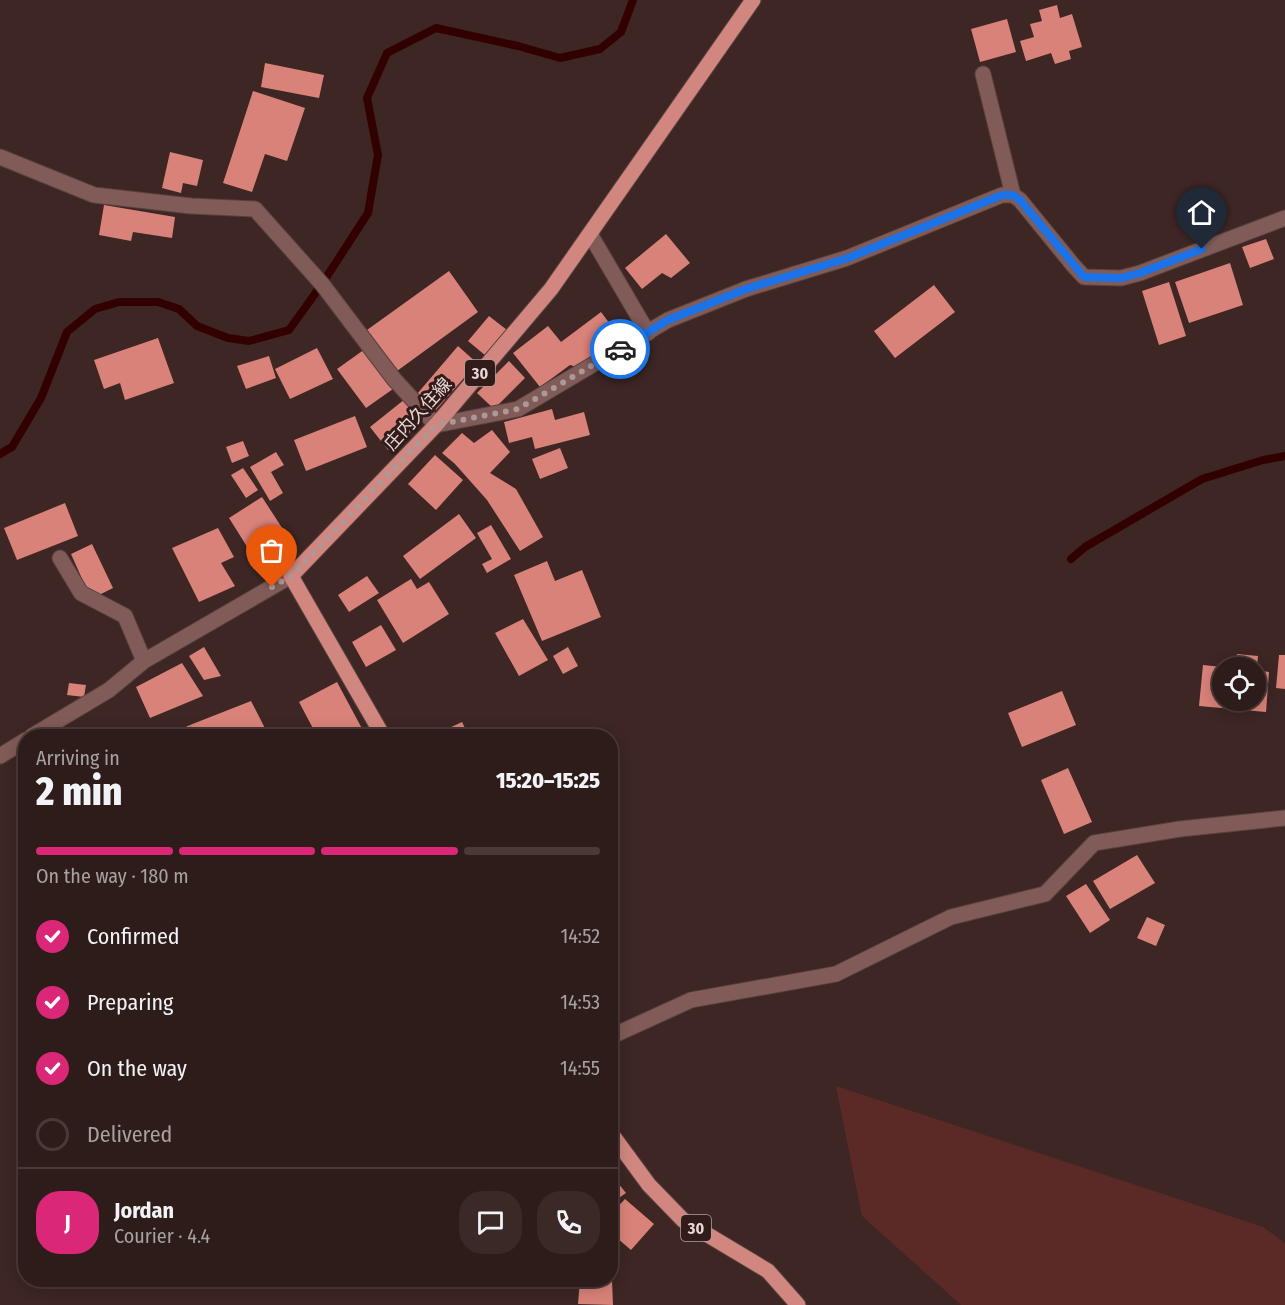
<!DOCTYPE html>
<meta charset="utf-8">
<style>
:root{--surface:#2e1c1a;--page:#3a2927;--text:#f1f3f6;--muted:#a7a1a2;--line:#493a39;--accent:#db2777}
body{margin:0;font-family:"Fira Sans Condensed","Noto Sans JP",sans-serif;background:var(--page);color:var(--text);height:100vh;display:flex;flex-direction:column;font-size:22px;white-space:nowrap}
*{box-sizing:border-box;margin:0}
p{font-size:20px;color:var(--muted)}
.icon{flex:none;width:33px;height:33px;fill:none;stroke:currentColor;stroke-width:2;stroke-linecap:round;stroke-linejoin:round}
.map{position:relative;flex:1;overflow:hidden}
.side{position:absolute;left:18px;top:729px;width:600px;height:558px;display:flex;flex-direction:column;background:var(--surface);border-radius:24px;box-shadow:0 3px 15px #0003,0 0 0 2px var(--line)}
.side>*{flex:none}
.buttons{position:absolute;left:1212px;top:657px;display:grid;gap:12px}
.buttons a{display:grid;place-items:center;width:54px;height:54px;border-radius:50%;background:var(--surface);box-shadow:0 3px 15px #0003,0 0 0 2px var(--line);font-size:30px}
.pin{position:absolute;display:grid;place-items:center;width:51px;height:51px;color:#fff;margin:-62px -26px;border-radius:50% 50% 50% 0;rotate:-45deg;box-shadow:0 0 6px #0007}
.pin .icon{rotate:45deg}
.courier{position:absolute;display:grid;place-items:center;width:60px;height:60px;margin:-30px;border:4px solid #1a73e8;border-radius:50%;background:#fff;color:#222;box-shadow:0 2px 8px #0007}
.overview em{font-style:normal;font-weight:800}
.overview div{display:flex;flex-direction:column-reverse}
.overview{display:flex;align-items:center;justify-content:space-between;height:102px;padding:0 18px}
h1{font-size:39px;font-weight:800;line-height:45px}
.bar{display:grid;grid-template-columns:repeat(4,1fr);gap:9px 6px;align-content:center;height:72px;padding:0 18px}
.bar i{height:8px;border-radius:4px;background:var(--line)}
.bar .current{background:var(--accent)}
.bar p{grid-column:span 4}
.line{display:flex;align-items:center;gap:15px;padding:0 18px;border-top:2px solid var(--line)}
.line div{flex:1}
.round{display:grid;place-items:center;flex:none;width:63px;height:63px;border-radius:24px;background:var(--page)}
ol{padding:0 18px;list-style:none}
li{display:flex;align-items:center;gap:18px;height:66px}
li p{margin-inline-start:auto}
li .icon{padding:6px;border-radius:50%;background:var(--accent);color:#fff;stroke-width:4}
li:last-child{color:var(--muted)}
li i{width:33px;height:33px;border:3px solid var(--line);border-radius:50%}
.map>svg:first-child{display:block}
.green{fill:#5b2a26}
.lines{fill:none;stroke-linecap:round;stroke-linejoin:round}
.stream{stroke:#320000;stroke-width:8}
.building{fill:#d98279}
.minor-casing{stroke:#58423f;stroke-width:17}
.major-casing{stroke:#58423f;stroke-width:17}
.minor{stroke:#805b57;stroke-width:15}
.major{stroke:#d1877f;stroke-width:15}
.done{stroke:#ac9997;stroke-width:6;stroke-dasharray:0 10.8}
.route{stroke:#1a73e8;stroke-width:8}
.labels{text-anchor:middle;dominant-baseline:central;stroke-width:6;stroke-linejoin:round;paint-order:stroke}
.shield{fill:#321c1a;stroke:#b19f9d;stroke-width:1.5}
.shield-label{font-size:16px;font-weight:bold;fill:#e7d7d5}
.street-label{font-size:18px;fill:#e7d7d5;stroke:#321c1a}
</style>
<div class="map">
<svg width="1285" height="1305" viewBox="0 0 1285 1305">
<rect width="100%" height="100%" fill="#3d2623"/>
<path class="green" d="M836,1086l427,141 22,16v62h-324l-99,-89z"/>
<g class="lines">
<path class="stream" d="M0,454l12,-7 29,-49 26,-66 28,-23 24,-7h39l21,7 18,17 31,12 21,3 40,-11 33,-46 46,-71 10,-58 -11,-57 20,-45 49,-25 82,18 42,12 40,-9 21,-17 12,-32
M1071,559l14,-12 117,-68 61,-19 22,-4"/>
</g>
<path class="building" d="M1057,5l3,13 12,-4 10,33 -13,4 2,8 -16,5 -4,-11 -25,8 -6,-20 14,-4 -4,-13 12,-3 -3,-11z
M1007,19l9,33 -36,10 -9,-33z
M265,63l59,12 -5,23 -58,-11z
M253,91l52,17 -18,53 -22,-7 -13,38 -29,-9z
M170,152l33,8 -6,26 -14,-3 -2,10 -19,-5z
M104,205l71,12 -3,21 -39,-6 -2,9 -32,-6z
M666,234l24,29 -19,15 -9,-5 -20,16 -17,-21z
M1266,239l8,20 -24,9 -8,-21z
M1230,263l13,42 -54,18 -14,-41z
M449,271l29,41 -81,59 -30,-41z
M1169,282l17,54 -27,9 -17,-54z
M934,285l21,27 -60,46 -21,-27z
M601,312l18,24 -42,31 -7,-2 -30,22 -27,-34 35,-27 13,16z
M489,316l18,14 -21,26 -18,-15z
M158,338l16,45 -49,17 -5,-17 -16,6 -10,-29z
M458,346l19,17 -41,47 -19,-16z
M317,348l16,31 -43,20 -15,-30z
M365,349l28,40 -27,19 -29,-39z
M269,356l7,22 -30,11 -9,-23z
M509,361l16,17 -31,31 -17,-16z
M405,399l18,23 -35,28 -18,-23z
M552,409l3,11 29,-8 6,23 -55,14 -3,-12 -23,6 -5,-21z
M355,416l12,31 -61,24 -12,-31z
M492,430l18,22 -20,21 26,16 27,48 -23,14 -33,-51 -32,-36 -13,-11 20,-20 12,10z
M243,441l6,15 -17,7 -6,-16z
M560,448l8,20 -28,11 -8,-20z
M276,452l8,13 -13,7 12,21 -13,8 -20,-34z
M435,455l28,25 -27,30 -28,-26z
M243,468l15,22 -12,8 -15,-23z
M262,497l28,43 -34,21 -27,-43z
M65,503l13,33 -61,24 -13,-32z
M459,514l17,24 -56,41 -17,-23z
M491,525l20,34 -24,14 -5,-9 10,-5 -15,-26z
M218,528l16,29 -13,6 14,23 -36,16 -27,-54z
M92,544l21,44 -22,11 -20,-45z
M547,561l8,20 27,-11 19,47 -59,24 -28,-66z
M367,576l12,17 -30,19 -11,-17z
M411,579l6,10 12,-7 20,32 -46,29 -26,-43z
M523,619l25,41 -29,16 -24,-43z
M381,625l15,25 -30,17 -14,-25z
M204,647l17,29 -17,4 -15,-24z
M568,647l10,19 -15,8 -10,-18z
M1237,654l21,2 -1,12h-21z
M1279,655h6v34l-9,-1z
M182,663l21,33 -53,22 -14,-31z
M1203,665l19,2v33h34v-30l13,2 -3,40 -67,-6z
M337,682l29,54h-49l-18,-34z
M69,683l17,2 -2,12 -17,-2z
M1062,691l14,34 -54,22 -14,-34z
M251,701l18,35h-72l-7,-11z
M462,722l7,14h-37z
M190,725l5,11h-26l-1,-1z
M1068,768l24,54 -28,12 -23,-54z
M1137,855l18,28 -45,26 -17,-28z
M1086,884l24,36 -20,13 -24,-37z
M1147,917l18,8 -9,21 -19,-8z
M610,1173l16,20 -16,11z
M625,1199l29,25 -23,26 -21,-18v-17z
M580,1280h32l1,25 -35,-1z"/>
<g class="lines">
<g class="minor-casing">
<path id="minor" d="M983,74l30,121
M0,157l94,38 97,11 64,3 67,75 72,95 42,46 82,-16 150,-89 78,-31 101,-31 155,-63h11l7,5 53,65 11,12 37,1 19,-5 145,-55
M590,234l58,99
M60,558l21,35 44,23 19,45
M32,736l77,-46 35,-29 147,-85
M0,756l26,-16
M610,1037l81,-37 145,-26 115,-57 94,-23 49,-51 86,-14 105,-11"/>
</g>
<g class="major-casing">
<path id="major" d="M383,736l-92,-160 145,-151 115,-136 202,-289
M610,1132l39,53 34,35 85,51 30,34"/>
</g>
<use href="#minor" class="minor"/>
<use href="#major" class="major"/>
</g>
<g class="lines">
<path class="done" d="M272,587l19,-11 145,-151 82,-16 102,-60"/>
<path class="route" d="M620,349l48,-29 78,-31 102,-31 154,-63h11l7,5 64,77 37,1 19,-5 62,-24"/>
</g>
<g class="labels">
<g class="shield">
<rect x="465" y="360" width="30" height="26" rx="4.5"/>
<rect x="681" y="1215" width="30" height="26" rx="4.5"/>
</g>
<g class="shield-label">
<text x="480" y="373">30</text>
<text x="696" y="1228">30</text>
</g>
<g class="street-label">
<text transform="translate(418 414) rotate(-48)">庄内久住線</text>
</g>
</g>
</svg>
<div class="buttons">
<a><svg class="icon" aria-label="locate" viewBox="0 0 24 24"><circle cx="12" cy="12" r="6"/><path d="M12 2v4M12 18v4M2 12h4M18 12h4"/></svg></a>
</div>
<div class="pin" style="left:272px;top:587px;background:#ea580c"><svg class="icon" aria-label="bag" viewBox="0 0 24 24"><path d="M5 8h14l-1 12H6zM9 8a3 3 0 0 1 6 0"/></svg></div>
<div class="pin" style="left:1202px;top:249px;background:#1f2937"><svg class="icon" aria-label="home" viewBox="0 0 24 24"><path d="M3 11l9-7 9 7M6 9v11h12V9"/></svg></div>
<div class="courier" style="left:620px;top:349px"><svg class="icon" aria-label="car" viewBox="0 0 24 24"><path d="M5 17H2v-5l4-1 3-4h7l3 4 3 1v5h-3M9 17h6M6 11h13"/><circle cx="7" cy="17" r="2"/><circle cx="17" cy="17" r="2"/></svg></div>
<section class="side">
<div class="overview"><div><h1>2 min</h1><p>Arriving in</p></div><em>15:20–15:25</em></div>
<div class="bar"><i class="current"></i><i class="current"></i><i class="current"></i><i></i><p>On the way · 180 m</p></div>
<ol>
<li><svg class="icon" aria-label="check" viewBox="0 0 24 24"><path d="M5 12l5 5 9-10"/></svg>Confirmed<p>14:52</p></li>
<li><svg class="icon" aria-label="check" viewBox="0 0 24 24"><path d="M5 12l5 5 9-10"/></svg>Preparing<p>14:53</p></li>
<li><svg class="icon" aria-label="check" viewBox="0 0 24 24"><path d="M5 12l5 5 9-10"/></svg>On the way<p>14:55</p></li>
<li><i></i>Delivered</li>
</ol>
<div class="line" style="height:108px"><b class="round" style="background:var(--accent);color:#fff">J</b><div><b>Jordan</b><p>Courier · 4.4</p></div><a class="round"><svg class="icon" aria-label="chat" viewBox="0 0 24 24"><path d="M4 5h16v11H9l-5 4z"/></svg></a><a class="round"><svg class="icon" aria-label="phone" viewBox="0 0 24 24"><path d="M5 4h4l2 5-3 2q2 4 5 5l2-3 5 2v4C11 20 4 13 5 4z"/></svg></a></div>
</section>
</div>
